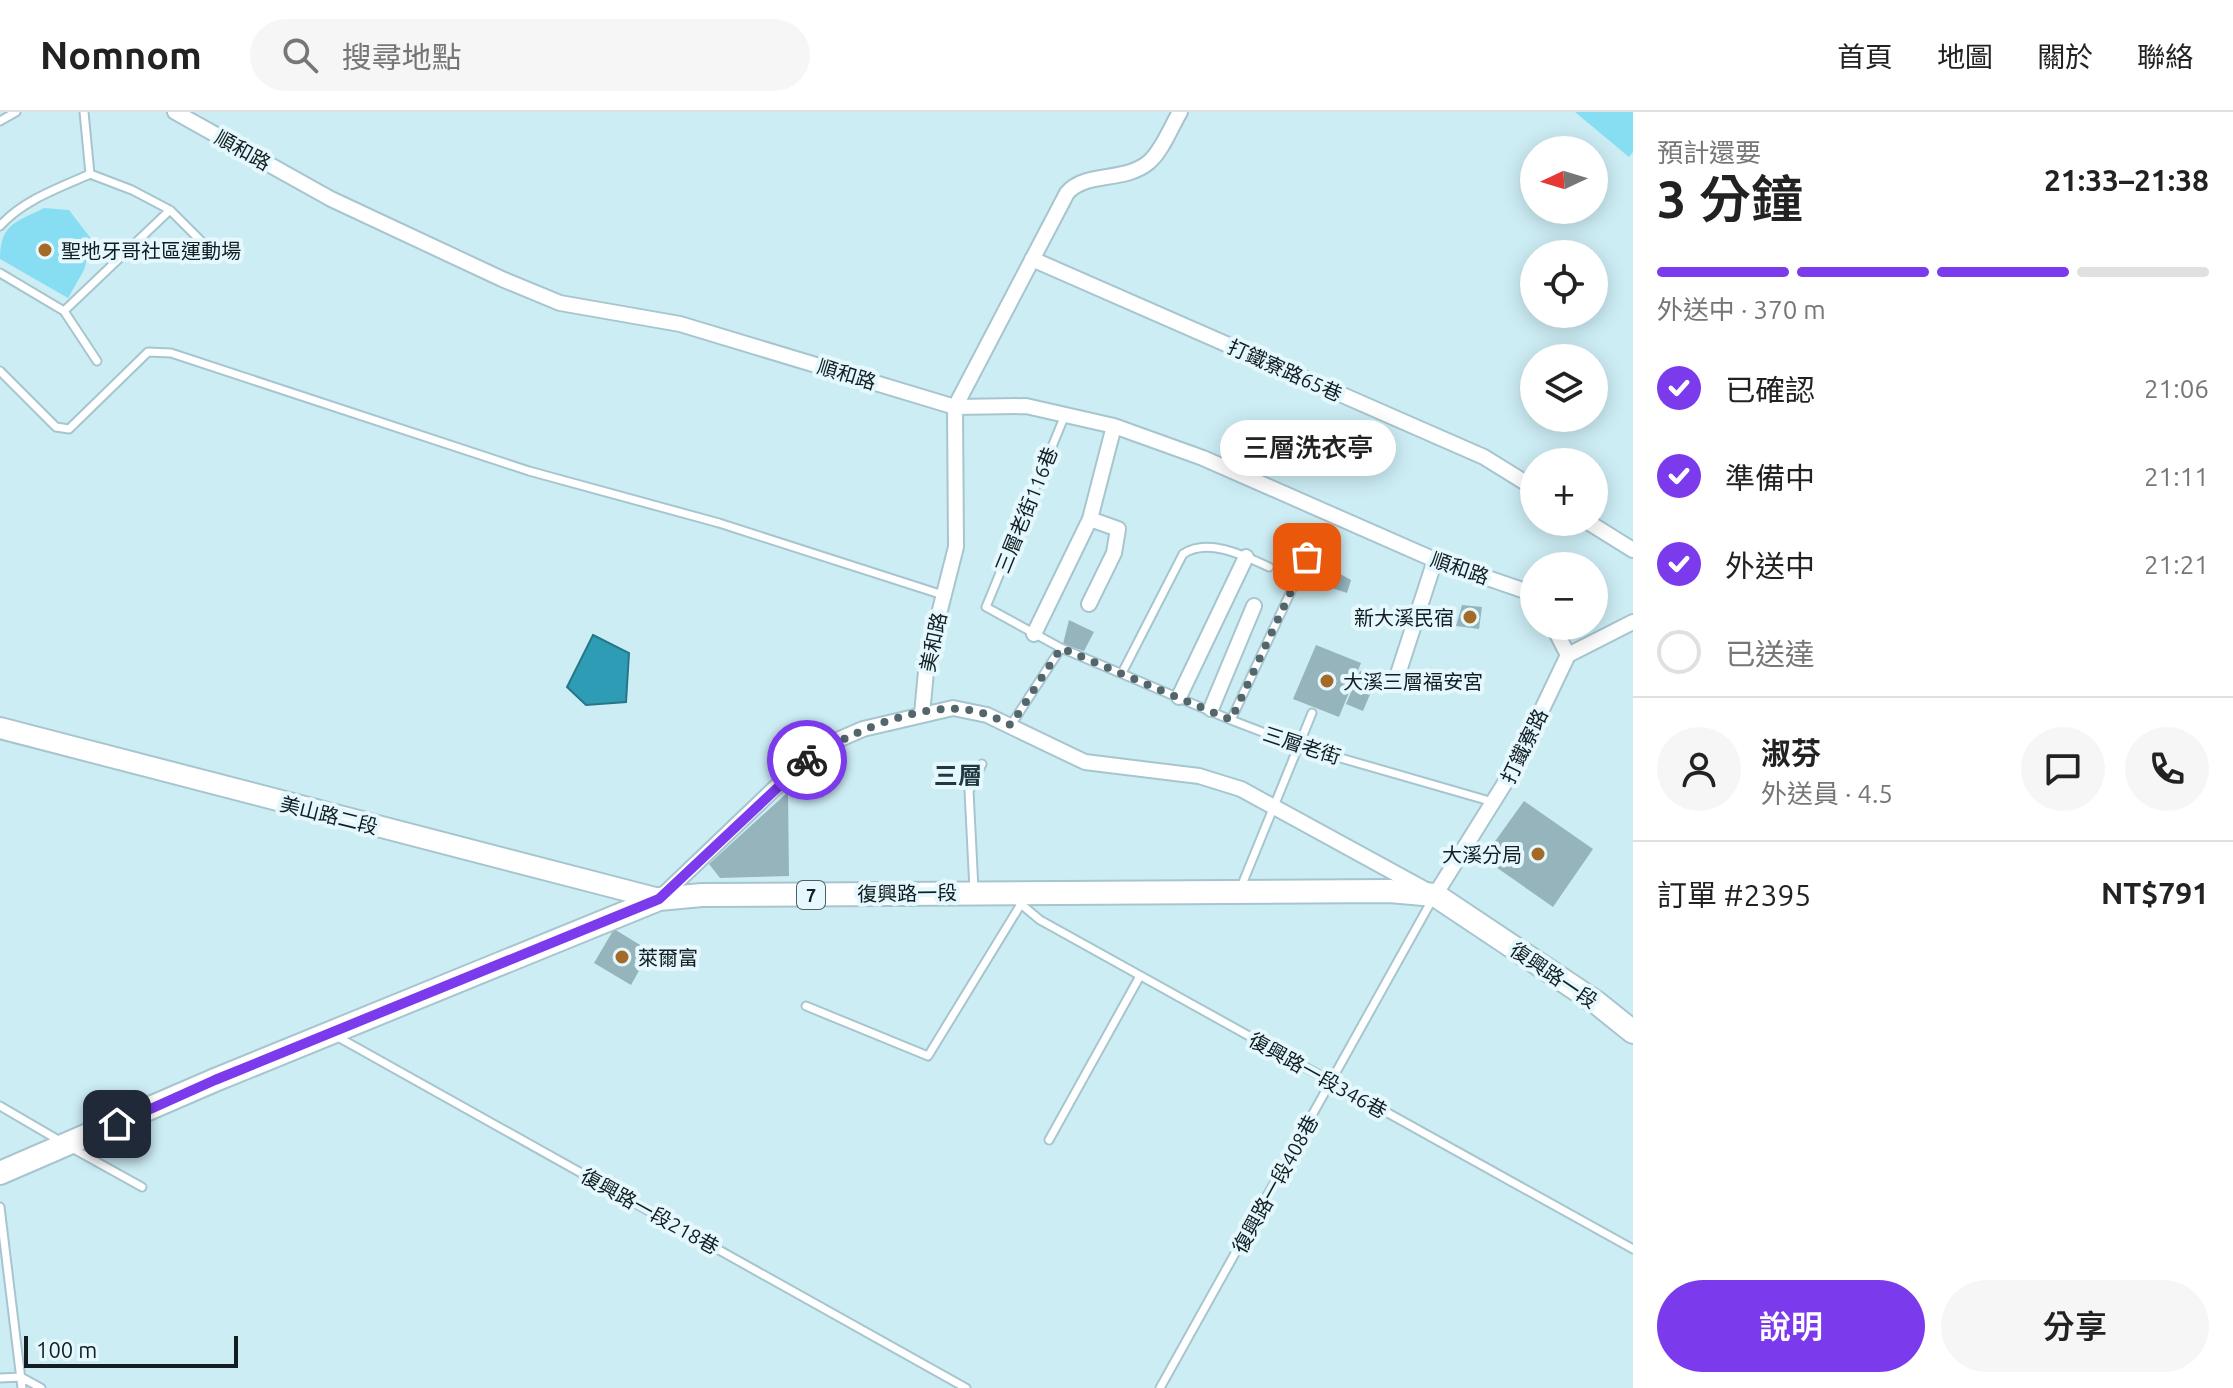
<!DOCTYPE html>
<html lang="zh-TW">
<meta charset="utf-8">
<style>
:root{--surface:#fff;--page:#f6f6f6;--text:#222;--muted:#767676;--line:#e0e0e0;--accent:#7c3aed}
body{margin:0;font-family:Ubuntu,"Noto Sans TC",sans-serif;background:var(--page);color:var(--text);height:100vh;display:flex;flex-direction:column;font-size:30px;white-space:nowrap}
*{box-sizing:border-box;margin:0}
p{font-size:26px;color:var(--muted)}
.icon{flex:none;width:44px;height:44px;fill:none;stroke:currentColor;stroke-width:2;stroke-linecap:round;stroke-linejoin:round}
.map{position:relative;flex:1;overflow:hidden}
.panel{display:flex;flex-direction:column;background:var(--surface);width:600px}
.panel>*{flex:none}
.needle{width:52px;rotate:266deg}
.tools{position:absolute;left:1520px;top:24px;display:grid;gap:16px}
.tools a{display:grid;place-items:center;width:88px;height:88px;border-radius:50%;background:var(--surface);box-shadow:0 4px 20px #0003;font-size:40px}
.scale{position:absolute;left:24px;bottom:20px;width:214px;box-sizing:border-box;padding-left:8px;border:4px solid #121e21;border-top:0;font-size:22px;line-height:28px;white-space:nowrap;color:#121e21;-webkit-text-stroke:6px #e5f8fd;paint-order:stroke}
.pin{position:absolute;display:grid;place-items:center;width:68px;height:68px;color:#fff;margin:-34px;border-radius:16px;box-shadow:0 4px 12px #0006}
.courier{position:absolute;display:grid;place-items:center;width:80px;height:80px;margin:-40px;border:6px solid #7c3aed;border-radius:50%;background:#fff;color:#222;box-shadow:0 2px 10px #0007}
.bubble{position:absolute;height:56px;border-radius:28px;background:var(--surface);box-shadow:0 4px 20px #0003;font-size:26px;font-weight:600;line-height:56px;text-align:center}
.overview em{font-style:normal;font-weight:600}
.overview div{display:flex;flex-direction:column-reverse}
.overview{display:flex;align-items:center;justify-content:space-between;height:136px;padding:0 24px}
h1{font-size:52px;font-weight:600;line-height:60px}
.bar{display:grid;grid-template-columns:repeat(4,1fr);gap:12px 8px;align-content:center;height:96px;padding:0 24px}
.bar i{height:10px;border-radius:6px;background:var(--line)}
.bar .active{background:var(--accent)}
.bar p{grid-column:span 4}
.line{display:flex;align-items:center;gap:20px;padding:0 24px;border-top:2px solid var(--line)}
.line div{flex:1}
.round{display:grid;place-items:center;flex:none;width:84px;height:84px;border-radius:42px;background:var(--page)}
ol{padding:0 24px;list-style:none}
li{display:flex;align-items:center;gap:24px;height:88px}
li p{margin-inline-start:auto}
li .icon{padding:8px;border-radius:50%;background:var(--accent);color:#fff;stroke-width:4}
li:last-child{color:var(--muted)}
li i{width:44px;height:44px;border:4px solid var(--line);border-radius:50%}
.cta{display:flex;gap:16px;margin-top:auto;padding:16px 24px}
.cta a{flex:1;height:92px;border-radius:48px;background:var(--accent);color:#fff;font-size:32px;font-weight:600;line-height:92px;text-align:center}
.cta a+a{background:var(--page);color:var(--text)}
header{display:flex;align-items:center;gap:48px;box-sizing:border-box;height:112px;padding:0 40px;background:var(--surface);border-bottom:2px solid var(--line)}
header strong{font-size:38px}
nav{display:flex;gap:44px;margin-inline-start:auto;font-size:28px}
.search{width:560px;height:72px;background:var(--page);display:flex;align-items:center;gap:20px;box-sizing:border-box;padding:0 28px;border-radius:44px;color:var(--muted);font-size:30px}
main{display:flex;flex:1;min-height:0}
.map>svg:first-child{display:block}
.green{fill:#87ddf2}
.water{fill:#2e9cb4;stroke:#267688;stroke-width:2}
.building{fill:#96b4bc}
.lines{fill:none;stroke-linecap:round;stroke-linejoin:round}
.lane-casing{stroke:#a7c5ce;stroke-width:11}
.street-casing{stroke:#a7c5ce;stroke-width:18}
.secondary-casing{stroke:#a7c5ce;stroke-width:24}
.primary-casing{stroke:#a7c5ce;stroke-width:26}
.lane{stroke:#fff;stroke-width:7}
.street{stroke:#fff;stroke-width:14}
.secondary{stroke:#fff;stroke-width:20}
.primary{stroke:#fff;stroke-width:22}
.done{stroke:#53666b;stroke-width:8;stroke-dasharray:0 14.4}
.route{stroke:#7c3aed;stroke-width:10}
.poi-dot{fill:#a36a28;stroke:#e5f8fd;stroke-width:3}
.labels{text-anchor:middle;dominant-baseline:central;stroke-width:8;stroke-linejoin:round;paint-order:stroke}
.shield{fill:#e5f8fd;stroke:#515f63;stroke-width:2}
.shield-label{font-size:18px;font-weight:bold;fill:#121e21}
.street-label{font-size:20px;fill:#121e21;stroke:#e5f8fd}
.poi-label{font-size:20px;fill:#121e21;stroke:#e5f8fd;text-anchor:start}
.quarter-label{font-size:24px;font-weight:bold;fill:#1f3a41;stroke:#e5f8fd}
</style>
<header>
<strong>Nomnom</strong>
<div class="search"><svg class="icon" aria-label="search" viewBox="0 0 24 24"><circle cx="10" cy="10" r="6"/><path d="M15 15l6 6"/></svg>搜尋地點</div>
<nav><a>首頁</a><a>地圖</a><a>關於</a><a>聯絡</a></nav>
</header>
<main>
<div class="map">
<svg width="1633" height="1276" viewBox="0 0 1633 1276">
<rect width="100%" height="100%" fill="#cdedf5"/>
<path class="green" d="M1575,0h58v40l-4,5z
M44,96l25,2 23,30 -8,30 -16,28 -68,-39c0,-35 16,-37 44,-51z"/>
<path class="water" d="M593,523l36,18 -3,49 -40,3 -19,-18z"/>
<path class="building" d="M1333,458l18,10 -4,13 -18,-6z
M1462,493l20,2 -3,22 -23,-3z
M1069,508l25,12 -10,19 -21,-7z
M1316,533l45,18 -22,54 -46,-18z
M1360,559l17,7 -14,33 -17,-7z
M788,680l1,84 -69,2 -11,-14z
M1524,689l69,48 -40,58 -70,-49z
M614,817l36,22 -19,34 -37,-22z"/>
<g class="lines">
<g class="lane-casing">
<path id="lane" d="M84,0l6,62
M0,9l16,-9
M0,114c23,-26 59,-38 90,-52l42,16 38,20 41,41
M0,161l64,38 33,50
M64,199l106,-101
M0,259l56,56 13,2 79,-77 23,1 358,118 190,52 224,72
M1065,303l-79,192 75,41 170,72 68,26 194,56
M1122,561l61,-119c25,-17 62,2 86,13
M1231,608l76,-163
M1011,613l50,-77
M1241,775l71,-174
M974,778l-5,-99 13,-27
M1016,788l24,20 593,329
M806,894l122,50 93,-152
M336,924l630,352
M0,994l60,35
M1049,1028l91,-164
M70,1035l72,40
M0,1095l22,181
M0,1266l21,-1 20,11
M1160,1276l272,-488"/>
</g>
<g class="street-casing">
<path id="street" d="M175,0l156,87 171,80 58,24 120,21 275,83 71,-1 88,20 89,32 232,102 99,34
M1032,147l452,198 50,31
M1588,410l45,28
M1089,492l25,-51 4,-24 -28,-10
M1553,514l15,29
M1034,522l56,-115 24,-93
M1398,562l37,-114
M1179,585l67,-140
M1211,597l43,-103
M922,602l5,-53 29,-114 -1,-140 112,-214c19,-22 57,-10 82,-31 13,-11 22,-35 31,-50
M659,787l138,-132 36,-25 30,-13 90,-21 34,7 98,47 114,14 42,13 194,106 78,-125 55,-115 65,-33"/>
</g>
<g class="secondary-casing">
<path id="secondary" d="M0,616l659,171"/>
</g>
<g class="primary-casing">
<path id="primary" d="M0,1061l215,-93 444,-181 43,-4 687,-4 46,4 162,108 36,29"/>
</g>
<use href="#lane" class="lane"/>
<use href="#street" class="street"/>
<use href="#secondary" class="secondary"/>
<use href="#primary" class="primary"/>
</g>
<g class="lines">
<path class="done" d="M807,648c41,-27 113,-58 163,-50 14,2 28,9 41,15l50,-77 170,72 76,-163"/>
<path class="route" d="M117,1012l98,-44 444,-181 148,-139"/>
</g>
<g class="poi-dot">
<circle cx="45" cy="138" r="8"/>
<circle cx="1470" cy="505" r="8"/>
<circle cx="1327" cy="569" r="8"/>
<circle cx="1538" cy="742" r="8"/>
<circle cx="622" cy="845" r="8"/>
</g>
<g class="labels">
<rect class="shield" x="797" y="769" width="28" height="28" rx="6"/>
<g class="shield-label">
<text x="811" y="783">7</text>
</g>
<g class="street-label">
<text transform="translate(243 38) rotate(29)">順和路</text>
<text transform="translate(1285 258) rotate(24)">打鐵寮路65巷</text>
<text transform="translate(847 262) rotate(17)">順和路</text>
<text transform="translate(1026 398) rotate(-68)">三層老街116巷</text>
<text transform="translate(1460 456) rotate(19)">順和路</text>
<text transform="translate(933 530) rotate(-78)">美和路</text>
<text transform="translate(1302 633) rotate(18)">三層老街</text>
<text transform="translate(1524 634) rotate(-64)">打鐵寮路</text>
<text transform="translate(329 703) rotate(14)">美山路二段</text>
<text transform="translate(907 781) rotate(-1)">復興路一段</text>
<text transform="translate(1554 863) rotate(34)">復興路一段</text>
<text transform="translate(1318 963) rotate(29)">復興路一段346巷</text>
<text transform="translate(1275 1072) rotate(-61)">復興路一段408巷</text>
<text transform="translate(650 1099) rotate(29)">復興路一段218巷</text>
</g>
<g class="poi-label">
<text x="61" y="138">聖地牙哥社區運動場</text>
<text x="1454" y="505" text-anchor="end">新大溪民宿</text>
<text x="1343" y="569">大溪三層福安宮</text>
<text x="1522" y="742" text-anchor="end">大溪分局</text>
<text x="638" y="845">萊爾富</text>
</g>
<g class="quarter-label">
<text x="958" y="663">三層</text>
</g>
</g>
</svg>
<div class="tools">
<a><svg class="needle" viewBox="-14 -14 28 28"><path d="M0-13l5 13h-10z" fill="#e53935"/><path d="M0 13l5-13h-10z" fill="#767676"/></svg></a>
<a><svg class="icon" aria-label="locate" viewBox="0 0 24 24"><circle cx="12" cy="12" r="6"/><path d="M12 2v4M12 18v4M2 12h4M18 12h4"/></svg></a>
<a><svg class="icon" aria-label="layers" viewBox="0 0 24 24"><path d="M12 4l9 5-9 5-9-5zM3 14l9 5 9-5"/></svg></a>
<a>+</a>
<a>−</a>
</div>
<div class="scale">100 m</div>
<div class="pin" style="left:1307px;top:445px;background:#ea580c"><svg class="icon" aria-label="bag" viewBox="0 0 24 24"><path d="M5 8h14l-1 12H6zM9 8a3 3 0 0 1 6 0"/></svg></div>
<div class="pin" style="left:117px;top:1012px;background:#1f2937"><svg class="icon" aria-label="home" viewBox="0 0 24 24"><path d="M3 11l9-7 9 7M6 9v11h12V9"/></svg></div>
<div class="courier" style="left:807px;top:648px"><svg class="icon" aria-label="bike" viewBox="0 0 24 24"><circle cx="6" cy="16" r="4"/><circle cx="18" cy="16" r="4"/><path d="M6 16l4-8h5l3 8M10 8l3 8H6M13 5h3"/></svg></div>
<div class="bubble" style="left:1220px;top:308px;width:176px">三層洗衣亭</div>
</div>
<section class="panel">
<div class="overview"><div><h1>3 分鐘</h1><p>預計還要</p></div><em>21:33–21:38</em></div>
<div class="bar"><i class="active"></i><i class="active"></i><i class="active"></i><i></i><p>外送中 · 370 m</p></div>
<ol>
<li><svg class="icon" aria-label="check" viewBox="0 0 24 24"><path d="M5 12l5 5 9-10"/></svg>已確認<p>21:06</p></li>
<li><svg class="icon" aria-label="check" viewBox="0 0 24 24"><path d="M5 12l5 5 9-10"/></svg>準備中<p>21:11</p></li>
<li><svg class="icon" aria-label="check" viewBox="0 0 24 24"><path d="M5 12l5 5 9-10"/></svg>外送中<p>21:21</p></li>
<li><i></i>已送達</li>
</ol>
<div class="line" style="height:144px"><a class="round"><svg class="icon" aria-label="person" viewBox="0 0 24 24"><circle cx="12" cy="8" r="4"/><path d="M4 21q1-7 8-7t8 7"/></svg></a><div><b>淑芬</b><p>外送員 · 4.5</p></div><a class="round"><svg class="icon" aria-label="chat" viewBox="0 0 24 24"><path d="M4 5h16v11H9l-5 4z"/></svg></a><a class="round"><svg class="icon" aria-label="phone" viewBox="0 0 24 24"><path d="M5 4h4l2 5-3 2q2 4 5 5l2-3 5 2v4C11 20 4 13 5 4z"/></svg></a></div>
<div class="line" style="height:104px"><div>訂單 #2395</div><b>NT$791</b></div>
<div class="cta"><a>說明</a><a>分享</a></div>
</section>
</main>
